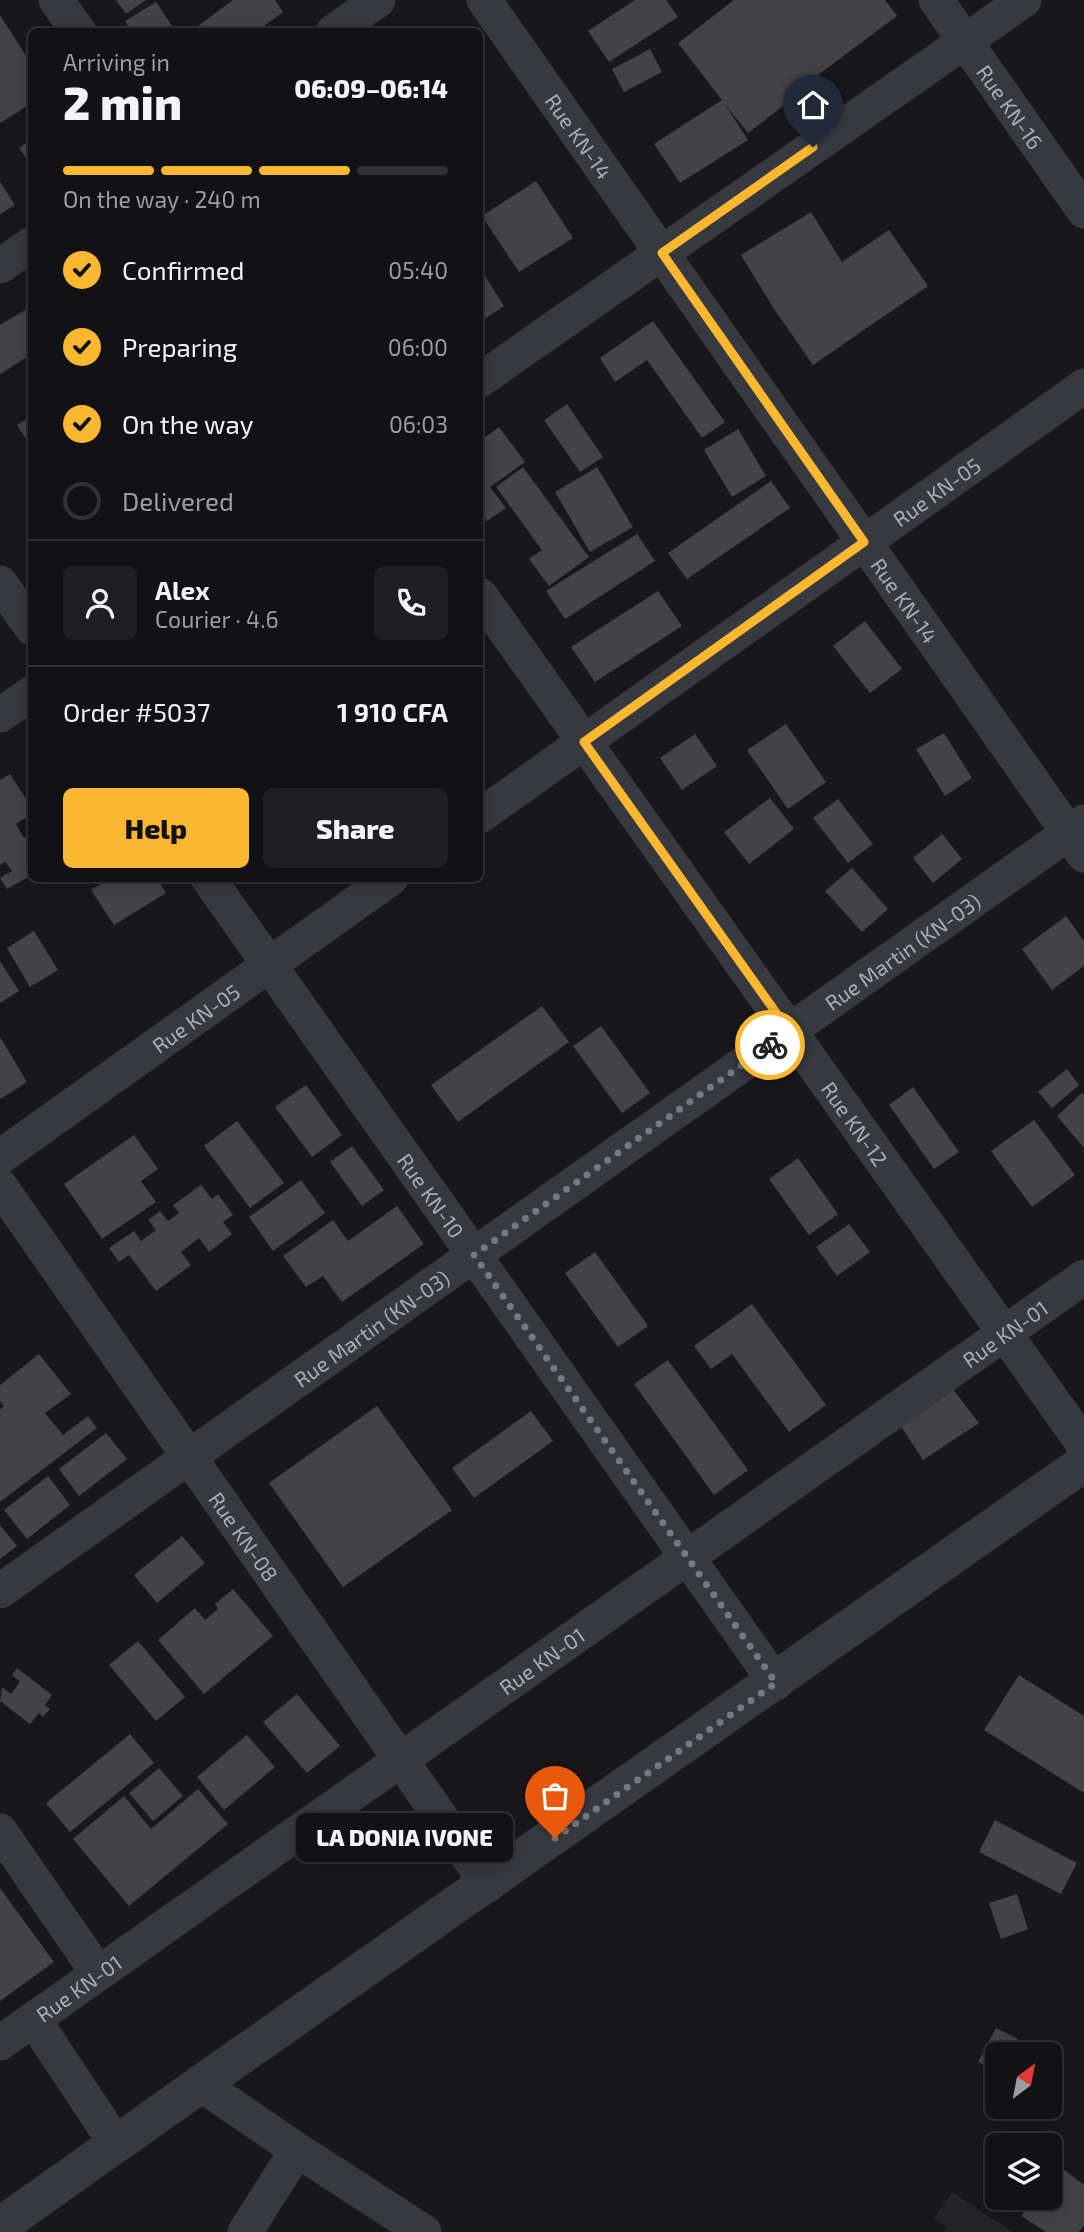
<!DOCTYPE html>
<meta charset="utf-8">
<style>
:root{--surface:#121114;--page:#1f1f22;--text:#f1f3f6;--muted:#9c9da0;--line:#313134;--accent:#f9b830}
body{margin:0;font-family:"Exo 2",sans-serif;background:var(--page);color:var(--text);height:100vh;display:flex;flex-direction:column;font-size:26px;white-space:nowrap}
*{box-sizing:border-box;margin:0}
p{font-size:23px;color:var(--muted)}
.icon{flex:none;width:38px;height:38px;fill:none;stroke:currentColor;stroke-width:2;stroke-linecap:round;stroke-linejoin:round}
.map{position:relative;flex:1;overflow:hidden}
.panel{position:absolute;left:28px;top:28px;width:455px;height:854px;display:flex;flex-direction:column;background:var(--surface);border-radius:10px;box-shadow:0 4px 18px #0003,0 0 0 2px var(--line)}
.panel>*{flex:none}
.needle{width:46px;rotate:32deg}
.buttons{position:absolute;left:985px;top:2042px;display:grid;gap:14px}
.buttons a{display:grid;place-items:center;width:77px;height:77px;border-radius:10px;background:var(--surface);box-shadow:0 4px 18px #0003,0 0 0 2px var(--line);font-size:35px}
.pin{position:absolute;display:grid;place-items:center;width:60px;height:60px;color:#fff;margin:-72px -30px;border-radius:50% 50% 50% 0;rotate:-45deg;box-shadow:0 0 7px #0007}
.pin .icon{rotate:45deg}
.courier{position:absolute;display:grid;place-items:center;width:70px;height:70px;margin:-35px;border:5px solid #f9b830;border-radius:50%;background:#fff;color:#222;box-shadow:0 2px 9px #0007}
.bubble{position:absolute;height:49px;border-radius:10px;background:var(--surface);box-shadow:0 4px 18px #0003,0 0 0 2px var(--line);font-size:23px;font-weight:800;line-height:49px;text-align:center}
.summary em{font-style:normal;font-weight:800}
.summary div{display:flex;flex-direction:column-reverse}
.summary{display:flex;align-items:center;justify-content:space-between;height:119px;padding:0 35px}
h1{font-size:46px;font-weight:800;line-height:52px}
.bar{display:grid;grid-template-columns:repeat(4,1fr);gap:10px 7px;align-content:center;height:84px;padding:0 35px}
.bar i{height:9px;border-radius:5px;background:var(--line)}
.bar .selected{background:var(--accent)}
.bar p{grid-column:span 4}
.line{display:flex;align-items:center;gap:18px;padding:0 35px;border-top:2px solid var(--line)}
.line div{flex:1}
.round{display:grid;place-items:center;flex:none;width:74px;height:74px;border-radius:10px;background:var(--page)}
ol{padding:0 35px;list-style:none}
li{display:flex;align-items:center;gap:21px;height:77px}
li p{margin-inline-start:auto}
li .icon{padding:7px;border-radius:50%;background:var(--accent);color:#111;stroke-width:4}
li:last-child{color:var(--muted)}
li i{width:38px;height:38px;border:4px solid var(--line);border-radius:50%}
.cta{display:flex;gap:14px;margin-top:auto;padding:14px 35px}
.cta a{flex:1;height:80px;border-radius:10px;background:var(--accent);color:#111;font-size:28px;font-weight:800;line-height:80px;text-align:center}
.cta a+a{background:var(--page);color:var(--text)}
.map>svg:first-child{display:block}
.built{fill:#242327}
.building{fill:#424247}
.lines{fill:none;stroke-linecap:round;stroke-linejoin:round}
.minor{stroke:#38393f;stroke-width:35}
.tertiary{stroke:#38393f;stroke-width:38}
.done{stroke:#767982;stroke-width:7;stroke-dasharray:0 12.6}
.route{stroke:#f9b830;stroke-width:9}
.labels{text-anchor:middle;dominant-baseline:central;stroke-width:5;stroke-linejoin:round;paint-order:stroke}
.street-label{font-size:21px;fill:#a9aeba;stroke:#131215}
</style>
<div class="map">
<svg width="1084" height="2232" viewBox="0 0 1084 2232">
<rect width="100%" height="100%" fill="#18171a"/>
<path class="built" d="M952,2192l61,40h-69l3,-5 -13,-8z"/>
<path class="building" d="M116,0h30l-20,14z
M233,0h42l8,12 -27,20h-66z
M635,0h31l12,17 -69,45 -21,-31z
M734,0h151l12,16 -79,59 2,3 -72,55 -23,-29 23,36 -68,43 -26,-39 68,-44 -44,-57z
M156,2l20,30h-44l-7,-11z
M0,15l32,50v38l-32,20z
M650,49l12,23 -38,20 -12,-23z
M32,139v28l-13,-19z
M536,181l37,57 -54,34 -37,-56z
M0,182l15,23 -15,9z
M811,212l31,50 47,-32 39,56 -115,79 -39,-56 -33,-54z
M485,276l19,30 -24,16v-43z
M32,306v48l-32,20v-49z
M653,321l72,101 -23,16 -55,-78 -32,22 -15,-24z
M567,404l36,53 -23,15 -36,-52z
M32,416v32l-15,-23z
M499,427l26,35 -35,25 16,21 -19,13 -7,-10v-70z
M738,429l28,47 -34,21 -28,-47z
M523,467l66,90 -40,29 -20,-27 13,-9 -46,-63z
M597,467l36,60 -43,25 -35,-60z
M771,481l19,27 -103,71 -19,-26z
M637,534l18,27 -90,58 -19,-28z
M658,591l24,35 -87,56 -24,-35z
M865,621l37,48 -32,24 -37,-47z
M786,724l40,58 -38,27 -41,-59z
M944,733l28,45 -27,18 -29,-47z
M695,734l22,32 -35,24 -22,-32z
M10,774l22,34v22l-7,-12 -9,6 8,14 8,-5v42l-25,14 -7,-11 12,-7 -7,-9 -5,3v-85z
M770,798l24,31 -45,35 -25,-32z
M838,799l35,45 -25,19 -35,-45z
M942,834l20,25 -29,24 -20,-25z
M852,868l36,41 -26,23 -37,-41z
M110,878h47l9,15 -52,32 -23,-35z
M1066,916l18,25v25l-32,24 -30,-41z
M34,931l24,39 -28,17 -23,-39z
M0,961l19,30 -19,12z
M542,1006l27,36 -111,80 -27,-37z
M601,1026l49,67 -28,20 -49,-67z
M0,1037l27,45 -27,17z
M1067,1069l12,16 -27,23 -14,-16z
M306,1085l36,50 -30,22 -37,-50z
M913,1087l46,65 -25,17 -45,-64z
M1082,1093l2,2v53l-27,-32z
M1034,1120l41,55 -43,32 -41,-56z
M237,1121l47,62 -34,25 -46,-62z
M134,1135l24,34 -17,12 15,21 -54,37 -38,-55z
M352,1146l32,44 -22,16 -32,-44z
M798,1158l40,56 -29,21 -40,-56z
M301,1180l24,33 -52,38 -24,-34z
M201,1185l11,14 6,-5 15,21 -10,7 9,12 -23,18 -10,-14 -18,14 10,13 -35,26 -27,-36 -10,7 -10,-14 25,-17 7,10 15,-11 -8,-10 12,-9 8,10 11,-8 -6,-8z
M397,1206l27,38 -82,58 -19,-26 -17,11 -23,-31 50,-36 15,21z
M849,1224l21,28 -33,24 -21,-29z
M595,1252l53,74 -30,21 -53,-74z
M752,1304l74,101 -37,27 -57,-78 -21,15 -17,-23z
M39,1354l32,40 -26,19 18,22 25,-19 9,12 -97,74v-93l4,-3 -4,-5v-16z
M668,1360l80,110 -34,25 -80,-111z
M948,1383l31,40 -56,37 -25,-38z
M377,1406l75,104 -109,77 -74,-104z
M531,1411l22,30 -79,57 -22,-30z
M106,1433l21,26 -48,37 -20,-27z
M48,1476l22,29 -43,34 -23,-29z
M0,1525l17,21 -17,13z
M182,1536l23,27 -48,40 -23,-28z
M233,1589l40,47 -69,58 -46,-54 37,-32 10,12 13,-11 -3,-5z
M138,1641l47,56 -29,24 -47,-56z
M17,1668l35,27 -7,10 5,4 -7,8 -4,-4 -9,11 -30,-23 2,-14 9,7 9,-12 -8,-7z
M1019,1675l65,41v77l-100,-63z
M297,1694l43,52 -33,27 -44,-51z
M130,1734l24,29 -84,69 -24,-29z
M247,1735l28,32 -51,43 -27,-33z
M159,1768l24,28 -30,25 -24,-28z
M198,1789l30,35 -99,82 -56,-67 51,-43 27,33z
M995,1820l82,43 -16,31 -82,-42z
M0,1888l54,74 -54,39z
M1017,1894l11,35 -27,10 -12,-36z
M996,2028l22,11 -8,15h-12v18l-20,-10z
M1059,2166l25,19v40l-5,7h-33l-25,-16 13,-18h16v-21z"/>
<g class="lines">
<g class="minor">
<path d="M56,0l23,32"/>
<path id="s1" d="M484,0l600,855"/>
<path id="s2" d="M936,0l148,211"/>
<path d="M333,32l45,-32"/>
<path d="M0,266l32,-22"/>
<path d="M480,380l544,-380"/>
<path d="M0,583l32,45"/>
<path id="s3" d="M480,595l604,850"/>
<path d="M0,715l32,-22"/>
<path id="s4" d="M480,816l604,-430"/>
<path id="s5" d="M208,878l568,805"/>
<path id="s6" d="M0,1157l391,-279"/>
<path id="s7" d="M0,1186l488,699"/>
<path id="s8" d="M0,1591l1084,-769"/>
<path d="M0,1831l98,142"/>
<path d="M34,2020l82,124"/>
<path id="s9" d="M0,2043l1084,-766"/>
<path d="M199,2083l98,67 127,82"/>
<path d="M245,2232l52,-82"/>
</g>
<path class="tertiary" d="M0,2226c360,-256 724,-506 1084,-763"/>
</g>
<g class="lines">
<path class="done" d="M555,1838l221,-155 -302,-428 296,-210"/>
<path class="route" d="M770,1045l19,-14 -205,-289 280,-200 -202,-289 151,-106"/>
</g>
<g class="labels">
<g class="street-label">
<text stroke="none"><textPath href="#s2" startOffset="130">Rue KN-16</textPath></text>
<text stroke="none"><textPath href="#s1" startOffset="166">Rue KN-14</textPath></text>
<text stroke="none"><textPath href="#s4" startOffset="560">Rue KN-05</textPath></text>
<text stroke="none"><textPath href="#s1" startOffset="733">Rue KN-14</textPath></text>
<text stroke="none"><textPath href="#s8" startOffset="1106">Rue Martin (KN-03)</textPath></text>
<text stroke="none"><textPath href="#s6" startOffset="240">Rue KN-05</textPath></text>
<text stroke="none"><textPath href="#s3" startOffset="648">Rue KN-12</textPath></text>
<text stroke="none"><textPath href="#s5" startOffset="388">Rue KN-10</textPath></text>
<text stroke="none"><textPath href="#s8" startOffset="455">Rue Martin (KN-03)</textPath></text>
<text stroke="none"><textPath href="#s9" startOffset="1230">Rue KN-01</textPath></text>
<text stroke="none"><textPath href="#s7" startOffset="427">Rue KN-08</textPath></text>
<text stroke="none"><textPath href="#s9" startOffset="663">Rue KN-01</textPath></text>
<text stroke="none"><textPath href="#s9" startOffset="96">Rue KN-01</textPath></text>
</g>
</g>
</svg>
<div class="buttons">
<a><svg class="needle" viewBox="-14 -14 28 28"><path d="M0-13l5 13h-10z" fill="#e53935"/><path d="M0 13l5-13h-10z" fill="#9c9da0"/></svg></a>
<a><svg class="icon" aria-label="layers" viewBox="0 0 24 24"><path d="M12 4l9 5-9 5-9-5zM3 14l9 5 9-5"/></svg></a>
</div>
<div class="pin" style="left:555px;top:1838px;background:#ea580c"><svg class="icon" aria-label="bag" viewBox="0 0 24 24"><path d="M5 8h14l-1 12H6zM9 8a3 3 0 0 1 6 0"/></svg></div>
<div class="pin" style="left:813px;top:147px;background:#1f2937"><svg class="icon" aria-label="home" viewBox="0 0 24 24"><path d="M3 11l9-7 9 7M6 9v11h12V9"/></svg></div>
<div class="courier" style="left:770px;top:1045px"><svg class="icon" aria-label="bike" viewBox="0 0 24 24"><circle cx="6" cy="16" r="4"/><circle cx="18" cy="16" r="4"/><path d="M6 16l4-8h5l3 8M10 8l3 8H6M13 5h3"/></svg></div>
<div class="bubble" style="left:296px;top:1813px;width:217px">LA DONIA IVONE</div>
<section class="panel">
<div class="summary"><div><h1>2 min</h1><p>Arriving in</p></div><em>06:09–06:14</em></div>
<div class="bar"><i class="selected"></i><i class="selected"></i><i class="selected"></i><i></i><p>On the way · 240 m</p></div>
<ol>
<li><svg class="icon" aria-label="check" viewBox="0 0 24 24"><path d="M5 12l5 5 9-10"/></svg>Confirmed<p>05:40</p></li>
<li><svg class="icon" aria-label="check" viewBox="0 0 24 24"><path d="M5 12l5 5 9-10"/></svg>Preparing<p>06:00</p></li>
<li><svg class="icon" aria-label="check" viewBox="0 0 24 24"><path d="M5 12l5 5 9-10"/></svg>On the way<p>06:03</p></li>
<li><i></i>Delivered</li>
</ol>
<div class="line" style="height:126px"><a class="round"><svg class="icon" aria-label="person" viewBox="0 0 24 24"><circle cx="12" cy="8" r="4"/><path d="M4 21q1-7 8-7t8 7"/></svg></a><div><b>Alex</b><p>Courier · 4.6</p></div><a class="round"><svg class="icon" aria-label="phone" viewBox="0 0 24 24"><path d="M5 4h4l2 5-3 2q2 4 5 5l2-3 5 2v4C11 20 4 13 5 4z"/></svg></a></div>
<div class="line" style="height:91px"><div>Order #5037</div><b>1 910 CFA</b></div>
<div class="cta"><a>Help</a><a>Share</a></div>
</section>
</div>
